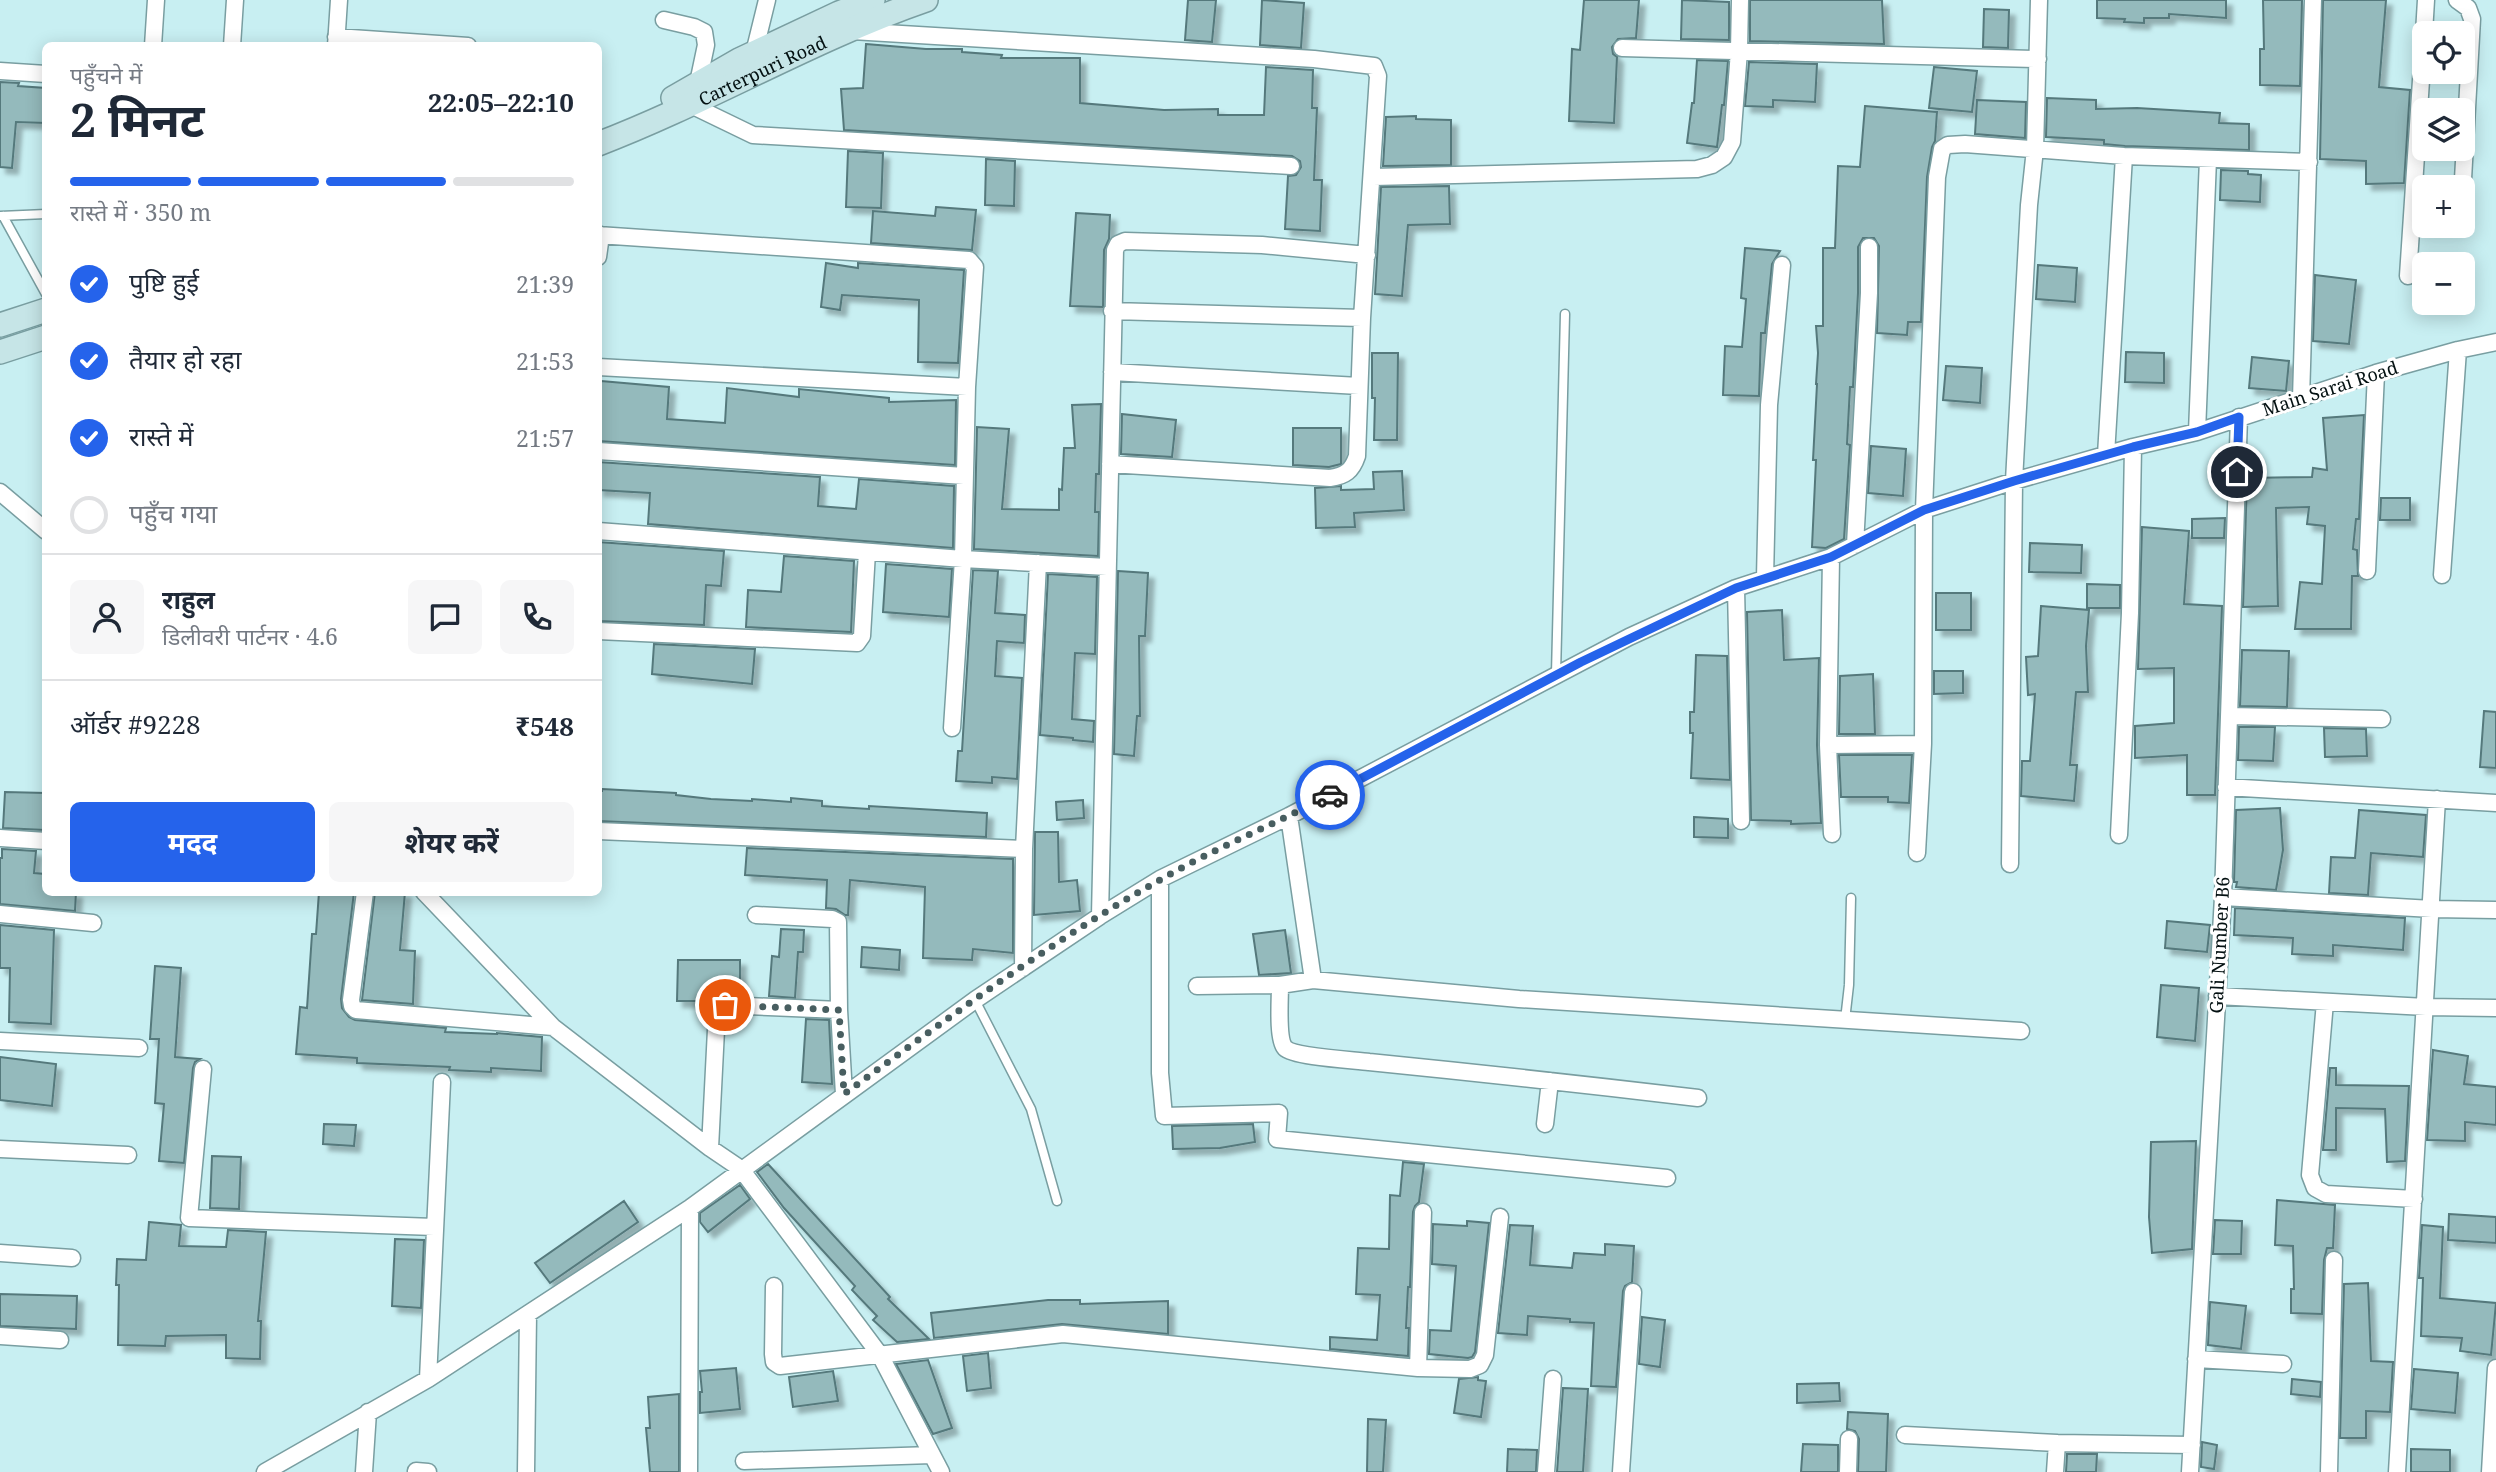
<!DOCTYPE html>
<html lang="hi">
<meta charset="utf-8">
<style>
:root{--surface:#fff;--page:#f6f6f7;--text:#1f2937;--muted:#747a83;--line:#e0e1e3;--accent:#2563eb}
body{margin:0;font-family:"Noto Serif","Noto Sans Devanagari",serif;background:var(--page);color:var(--text);height:100vh;display:flex;flex-direction:column;font-size:26px;white-space:nowrap}
*{box-sizing:border-box;margin:0}
p{font-size:23px;color:var(--muted)}
.icon{flex:none;width:38px;height:38px;fill:none;stroke:currentColor;stroke-width:2;stroke-linecap:round;stroke-linejoin:round}
.map{position:relative;flex:1;overflow:hidden}
.drawer{position:absolute;left:42px;top:42px;width:560px;height:854px;display:flex;flex-direction:column;background:var(--surface);border-radius:10px;box-shadow:0 4px 18px #0003}
.drawer>*{flex:none}
.fabs{position:absolute;left:2412px;top:21px;display:grid;gap:14px}
.fabs a{display:grid;place-items:center;width:63px;height:63px;border-radius:10px;background:var(--surface);box-shadow:0 4px 18px #0003;font-size:35px}
.pin{position:absolute;display:grid;place-items:center;width:60px;height:60px;color:#fff;margin:-30px;border:4px solid #fff;border-radius:50%;box-shadow:0 2px 7px #0007}
.courier{position:absolute;display:grid;place-items:center;width:70px;height:70px;margin:-35px;border:5px solid #2563eb;border-radius:50%;background:#fff;color:#222;box-shadow:0 2px 9px #0007}
.headline em{font-style:normal;font-weight:700}
.headline div{display:flex;flex-direction:column-reverse}
.headline{display:flex;align-items:center;justify-content:space-between;height:119px;padding:0 28px}
h1{font-size:46px;font-weight:700;line-height:52px}
.bar{display:grid;grid-template-columns:repeat(4,1fr);gap:10px 7px;align-content:center;height:84px;padding:0 28px}
.bar i{height:9px;border-radius:5px;background:var(--line)}
.bar .current{background:var(--accent)}
.bar p{grid-column:span 4}
.line{display:flex;align-items:center;gap:18px;padding:0 28px;border-top:2px solid var(--line)}
.line div{flex:1}
.round{display:grid;place-items:center;flex:none;width:74px;height:74px;border-radius:10px;background:var(--page)}
ol{padding:0 28px;list-style:none}
li{display:flex;align-items:center;gap:21px;height:77px}
li p{margin-inline-start:auto}
li .icon{padding:7px;border-radius:50%;background:var(--accent);color:#fff;stroke-width:4}
li:last-child{color:var(--muted)}
li i{width:38px;height:38px;border:4px solid var(--line);border-radius:50%}
.button{display:flex;gap:14px;margin-top:auto;padding:14px 28px}
.button a{flex:1;height:80px;border-radius:10px;background:var(--accent);color:#fff;font-size:28px;font-weight:700;line-height:80px;text-align:center}
.button a+a{background:var(--page);color:var(--text)}
.map>svg:first-child{display:block}
.building{fill:#94babc;stroke:#55797c;stroke-width:2;filter:url(#shadow)}
.lines{fill:none;stroke-linecap:round;stroke-linejoin:round}
.service-casing{stroke:#799ea1;stroke-width:11}
.minor-casing{stroke:#799ea1;stroke-width:19}
.secondary-casing{stroke:#799ea1;stroke-width:26}
.service{stroke:#fff;stroke-width:8}
.minor{stroke:#fff;stroke-width:16}
.secondary{stroke:#c6e5e7;stroke-width:23}
.done{stroke:#485e60;stroke-width:7;stroke-dasharray:0 12.6}
.route{stroke:#2563eb;stroke-width:9}
.labels{text-anchor:middle;dominant-baseline:central;stroke-width:6;stroke-linejoin:round;paint-order:stroke}
.street-label{font-size:18px;fill:#031011;stroke:#fff}
</style>
<div class="map">
<svg width="2496" height="1472" viewBox="0 0 2496 1472">
<defs>
<filter id="shadow"><feDropShadow dx="6" dy="6" stdDeviation="2" flood-color="#0004"/></filter>
</defs>
<rect width="100%" height="100%" fill="#c8eff2"/>
<path class="building" d="M1188,0h28l-4,42 -27,-2z
M1262,0l42,3 -3,45 -41,-3z
M1584,0h55l-3,38 -18,1 -6,8 1,7 4,3 -3,66 -45,-2 3,-72 8,1z
M1682,0l47,2v38l-48,-1z
M1750,0h132l2,44 -134,-3z
M2097,0h129v18l-57,-4v4h-25v5l-20,-1 1,-3 -28,-1z
M2263,0h39l-2,86 -40,-1v-36h4z
M2323,0h63l-7,87 31,3 -6,93 -38,1v-23l-46,-2z
M1984,9l25,1 -1,38 -25,-1z
M866,44l60,5h36v3l40,3 -1,3h79v45l84,7 54,-1v6h46l2,-48 47,3 -1,38h5l-3,72h8l-2,51 -35,-2 3,-53 8,-1 5,-8 -1,-6 -8,-5 -448,-26 -3,-41 22,-1z
M1697,60l31,1 -4,44h-2l-5,42 -30,-4 5,-40h2z
M1749,62l68,2 -2,38 -42,-2v7l-28,-1z
M1934,67l43,4 -5,41 -43,-4z
M0,82l19,1 -1,3 28,2v35l-30,-1 -4,46 -12,-1z
M2047,98l49,2v9l41,-1 83,5 -1,10 30,1v26l-124,-4 -21,-2v-4l-58,-3z
M1977,100l49,2 -1,36 -50,-4z
M1865,106l72,6 -2,29 -3,6 -5,30 -6,145h-13l-1,13 -30,-2 2,-87 -5,-8h-11l-5,9v46l-5,94h-3l-3,57 3,1 -6,94 -18,9 -14,-1 4,-87h-3l4,-76h-1l2,-31 -2,-27h7v-78h12l3,-82 22,1z
M1416,116v3l35,1v45l-68,1 3,-49z
M848,151l35,2 -2,55 -35,-1z
M986,159l29,2 -1,45 -29,-1z
M2221,170l27,1v3l13,1 -1,27 -40,-2z
M1449,186l1,38 -42,1 -6,71 -27,-2 6,-107z
M936,207l40,3 -4,40 -101,-7 2,-32 62,5z
M1076,213l34,2 -1,24 -5,11 -1,57 -33,-1z
M1745,248l35,3 -8,13 -7,69h-4l-2,63 -36,-1 2,-49 17,1 4,-48 -5,-1z
M826,263l32,5v-5l106,7 -6,93 -40,-1 1,-62 -77,-5 -2,15 -19,-3z
M2038,265l39,3 -2,34 -39,-3z
M2315,275l41,5 -7,64 -36,-3z
M2126,352l38,1v30l-39,-1z
M1372,353h26l-1,87h-23l1,-42h-3z
M2252,357l37,4 -3,30 -37,-3z
M1946,366l36,2 -2,35 -37,-3z
M601,381l68,6 -2,32 58,4 2,-35 72,9v-8l90,9v4l67,-2 -1,65 -357,-24z
M1101,404l-2,70h-3l-1,38h4l-1,44 -124,-7 3,-122 32,2 -7,80 57,1v-21l3,1 2,-42h11l-3,-43z
M1122,414l54,6 -4,37 -51,-3z
M2364,415l-5,104h-3l-3,30 4,1 1,26h-6l-1,53h-56l5,-47 22,2 3,-58 -18,-2 2,-17 -33,1 2,98 -35,1 4,-129 65,-1 1,-9 14,2 -4,-52z
M1293,428h48v36l-12,3 -36,-2z
M1871,446l35,3 -3,47 -35,-3z
M598,462l222,15 -2,29 38,3 3,-30 95,7 -1,62 -305,-24 2,-31 -52,-3z
M1402,471l2,39 -50,3 1,14 -39,1 -1,-40 26,-2v4l33,-1 -1,-17z
M2381,498h29v22h-30z
M2225,518l-1,20h-32v-19z
M2142,527l47,4 -5,73 38,2 -7,189h-28v-40l-52,3v-32l39,-3v-55l-36,1z
M598,542l126,9 -3,35 -15,-1 -2,40 -106,-4z
M2030,543l52,2 -1,28 -52,-1z
M784,556l70,5 -3,71 -105,-5 2,-37 33,2z
M886,564l66,5 -3,48 -66,-5z
M973,570l25,1 -3,42 30,2 -1,28 -27,-2 -2,35 27,2 -5,101 -25,-2v6l-36,-2 2,-30h4z
M1118,571l30,2 -3,63h-6l1,80h-3l-3,40 -20,-2z
M1048,574l49,3 -2,77 -20,-1 -3,66 22,2 -1,21 -20,-2v-2l-33,-3z
M2087,584l33,1v23h-33z
M1936,593h35v37h-35z
M2041,606l48,4 -3,36 2,46h-12l-6,73h7l-3,36 -53,-5 1,-35h8l5,-67 -7,1 -2,-38 12,-1z
M1782,610l2,50 35,-2 -2,87 4,78 -30,1v-3l-40,-1 -4,-208z
M654,644l101,5 -3,35 -100,-10z
M2242,650l47,1 -2,56 -47,-1z
M1696,655l31,1 3,124 -39,-2 2,-45h-3v-21h4z
M1934,671h29v22l-29,1z
M1873,674l2,60h-36l1,-58z
M2484,711l12,1v56l-16,-1z
M2239,727h36l-2,34 -35,-1z
M2324,728l42,1 1,27 -42,1z
M1839,755h73l-3,48 -21,-1v-5h-47z
M602,789l74,4v2l35,4 41,2v-2l39,3v-4l31,3v5l47,3v-3l118,7 -1,24 -388,-16v-30h4z
M5,792l41,1 -1,37 -42,-2z
M1083,800l1,18 -27,2 -1,-18z
M2280,808l3,42 -7,40 -40,-3 1,-5h-3l2,-72z
M2359,810l67,5 -3,42 -52,-4 -3,42 -39,-2 2,-36 24,1z
M1694,817l34,2v19l-34,-1z
M1035,832h23l1,50 18,-2 3,31 -46,4z
M747,848l266,11v94l-40,-4 -1,11 -49,-2 2,-71 -75,-7 -2,35h-3l-9,-6 -10,-1 1,-28 -82,-5z
M2,849l34,2 -2,22 12,1v18h30l-1,19 -75,-7v-46h2z
M319,892h35l-13,107 1,9 7,9 6,3 91,8 -1,4 52,2v-1l45,4 -1,34 -50,-3v4l-42,-2 1,-3 -93,-4v-5l-61,-4 4,-47 7,1 5,-74h4z
M375,892h30l-5,58 15,1 -2,53 -51,-4z
M2235,908l170,10 -2,32 -70,-5v11l-41,-2 1,-16 -59,-3z
M2167,921l43,4 -3,27 -42,-4z
M0,925l54,5 -3,94 -42,-2 1,-54h-10z
M781,929l23,1 -1,22h-5l-3,46 -26,-2 3,-40 7,1z
M1285,930l6,43 -32,2 -6,-41z
M862,947l38,3 -1,20 -38,-3z
M678,960h62v35h-15l-14,6h-34z
M155,966l26,2 -6,89 25,2 -5,3 -2,6 -9,95 -25,-2 5,-57 -9,-1 4,-64h-9z
M2161,985l38,3 -4,53 -38,-4z
M806,1019l23,1 3,64 -30,-2z
M2433,1050l35,6 -4,28 32,3v38l-31,-3v19l-38,-1z
M0,1057l56,7 -4,42 -52,-6z
M2330,1068h6v17l73,1 -4,75 -18,1 -2,-53 -49,-1v42h-13z
M324,1124l32,1 -2,21 -31,-2z
M1253,1124l2,18 -35,6 -47,1 -1,-23z
M2196,1141l-4,108 -40,4 -3,-36 2,-75z
M212,1156l29,1 -2,52 -29,-1z
M1403,1162l21,2 -5,38 -4,4 -2,6 -3,75h-2l-2,41h3l-1,28 -78,-7v-12l47,3 3,-45 -24,-1 2,-46 31,1 1,-54 10,1z
M768,1164l122,133 -2,2 41,40 -32,3 -24,-22 4,-4 -25,-26 3,-4 -71,-78 -27,-36z
M740,1185l10,14 -42,33 -8,-10v-9z
M2277,1200l58,5 -2,43h-6l-3,12 -2,54 -31,-1v-24h3l-1,-43 -18,-1z
M624,1201l14,21 -88,61 -15,-20z
M2449,1214l47,3v26l-48,-3z
M2215,1220l27,1 -1,33h-28z
M1467,1221l22,2 -14,129 -3,5 -4,1 -39,-4 1,-24 21,1 5,-65 -24,-2 1,-40 34,2z
M149,1222l32,3 -2,21 47,1 2,-17 38,2 -8,89h3l-1,38 -34,-1v-23l-60,1 -1,10 -47,-1 1,-60h-3l1,-26 29,1z
M1510,1225l23,1 -3,39 42,3 2,-15 31,2v-11l29,2 -2,36 -7,4 -2,5 -7,96 -25,-1 3,-63 -24,-1v-3l-42,-3 -1,19 -29,-2z
M2422,1225l21,2 -3,71 56,5 -5,52 -31,-4 2,-13 -41,-2 2,-58h-4z
M395,1239l29,1 -3,68 -29,-2z
M2368,1283l3,78 22,1 -3,50 -24,-1v27h-26l4,-154z
M0,1294l77,2 -1,33 -76,-3z
M1048,1300h32v4l88,-3v33l-106,-10 -128,14 -3,-25z
M2210,1302l36,4 -5,43 -33,-4z
M1642,1317l23,3 -5,47 -21,-3z
M988,1353l3,35 -24,3 -4,-35z
M928,1360l24,68 -19,6 -37,-70z
M736,1368l4,41 -40,4v-21h2l-2,-21z
M2414,1369l44,4 -3,40 -44,-4z
M833,1371l5,30 -45,6 -4,-30z
M1478,1377v3l8,1 -5,36 -27,-4 5,-34z
M2292,1379l29,3 -1,15 -29,-3z
M1839,1383l1,18 -43,2v-19z
M1563,1388l25,1 -5,83h-26z
M679,1394v78h-29l-4,-44h4l-2,-31z
M1848,1412l40,2 -2,58h-28l1,-33 -4,-8 -8,-2z
M1368,1419l18,1 -3,52h-16z
M2202,1442l15,3 -3,24 -13,-2z
M1803,1444l35,1v27h-37z
M1508,1449l29,1 -1,22h-29z
M2411,1449l39,1v22h-39z
M2067,1454h30l-1,18h-30z"/>
<g class="lines">
<g class="service-casing">
<path id="service" d="M0,216l46,-2
M3,216l43,78
M1556,674l9,-360
M975,1000l56,109 26,92
M1845,1020l4,-35 2,-87"/>
</g>
<g class="minor-casing">
<path id="minor" d="M2457,0l11,8 4,11 -10,178
M664,20l30,7 10,5 2,13 -8,38
M852,31l462,28 60,7 4,10 -16,242 -5,138c-5,15 -12,20 -27,22l-220,-14
M2424,33l2,-33
M336,37l132,9
M153,46l3,-46
M232,46l3,-46
M336,46l3,-46
M1622,48l416,11
M754,53l13,-53
M0,71l46,3
M691,105l62,30 538,31
M1373,177l324,-8 15,-4 12,-8 8,-15 7,-91 1,-51
M598,235l371,25 6,7 -8,120 -4,172 -11,169
M598,257l3,-22
M2408,276l16,-241
M1112,311l250,7
M598,367l369,20
M1112,372l247,14
M2301,399l12,-399
M2197,432l11,-273
M598,451l366,25
M2106,455l18,-299
M0,492l46,39
M598,531l365,28 144,8
M1855,545l14,-252v-46
M1831,557l-3,188 4,89
M2367,571l9,-198
M2442,575l16,-225
M1765,578l4,-173 13,-140
M1736,588l5,233
M598,631l259,12 5,-7 5,-84
M2230,716l152,3
M1828,745l95,-1
M2226,787l270,16
M1289,816l24,164
M598,831l426,18
M2119,835l11,-222 3,-166
M0,838l46,3
M1917,853l6,-109 1,-234 13,-333 5,-28 6,-4 17,-1 159,12 185,6
M2010,864l4,-383 15,-276 6,-56 4,-149
M1160,879v194l4,43 115,-3 -2,26 390,39
M365,892l-14,108 1,6 4,4 197,17
M424,892l129,135 157,121 31,21 139,186 61,117
M2223,897l209,12 64,1
M0,914l93,9
M756,915l76,4 6,3 1,88 5,84
M1100,916l15,-666 3,-6 7,-3 137,4 105,10
M1023,968l1,-119 14,-286
M1280,985c0,14 -3,54 5,63 9,9 69,12 84,14 110,11 220,23 329,36
M1197,986l83,-1 33,-5 206,19 502,32
M2217,996l209,11 70,1
M2325,1002l-15,173 5,13 11,6 88,5
M0,1041l139,7
M203,1069l-14,149 245,9
M1545,1124l5,-43
M710,1148l7,-138 8,-5 114,5
M0,1149l128,6
M0,1253l72,5
M774,1286l-1,68 1,8 6,4 283,-32 355,34 52,1 10,-4 5,-10 15,-138
M0,1336l60,4
M2196,1359l87,5
M1418,1368l5,-156
M428,1379l14,-297
M1905,1435l152,8 135,2
M744,1461l188,-6
M416,1471l12,1
M265,1472l163,-93 262,-171 285,-208 125,-84 60,-37 129,-63 340,-179 107,-49 95,-31 93,-47 90,-29 119,-34 64,-15 179,-59 82,-23 38,-8
M364,1472l4,-60
M526,1472l2,-158
M689,1472l1,-264
M1546,1472l7,-93
M1621,1472l12,-180
M1848,1472l1,-33
M2055,1472l2,-29
M2190,1472l33,-575 16,-480
M2329,1472l5,-212
M2397,1472l40,-673
M2490,1472l6,-104"/>
</g>
<g class="secondary-casing">
<g id="secondary">
<path d="M673,98l66,-38 100,-47 34,-13"/>
<path id="s1" d="M598,144c112,-43 215,-105 328,-144"/>
<path d="M0,325l46,-15"/>
<path d="M0,352l46,-15"/>
</g>
</g>
<use href="#service" class="service"/>
<use href="#minor" class="minor"/>
<use href="#secondary" class="secondary"/>
</g>
<g class="lines">
<path class="done" d="M725,1005l114,5 5,84c102,-74 204,-151 314,-213 55,-32 115,-56 172,-86"/>
<path class="route" d="M1330,795l251,-133 155,-74 95,-31 93,-47 90,-29 119,-34 64,-15 42,-15 -2,55"/>
</g>
<g class="labels">
<g class="street-label">
<text stroke="none"><textPath href="#s1" startOffset="180">Carterpuri Road</textPath></text>
<text transform="translate(2330 388) rotate(-18)">Main Sarai Road</text>
<text transform="translate(2219 945) rotate(-87)">Gali Number B6</text>
</g>
</g>
</svg>
<div class="fabs">
<a><svg class="icon" aria-label="locate" viewBox="0 0 24 24"><circle cx="12" cy="12" r="6"/><path d="M12 2v4M12 18v4M2 12h4M18 12h4"/></svg></a>
<a><svg class="icon" aria-label="layers" viewBox="0 0 24 24"><path d="M12 4l9 5-9 5-9-5zM3 14l9 5 9-5"/></svg></a>
<a>+</a>
<a>−</a>
</div>
<div class="pin" style="left:725px;top:1005px;background:#ea580c"><svg class="icon" aria-label="bag" viewBox="0 0 24 24"><path d="M5 8h14l-1 12H6zM9 8a3 3 0 0 1 6 0"/></svg></div>
<div class="pin" style="left:2237px;top:472px;background:#1f2937"><svg class="icon" aria-label="home" viewBox="0 0 24 24"><path d="M3 11l9-7 9 7M6 9v11h12V9"/></svg></div>
<div class="courier" style="left:1330px;top:795px"><svg class="icon" aria-label="car" viewBox="0 0 24 24"><path d="M5 17H2v-5l4-1 3-4h7l3 4 3 1v5h-3M9 17h6M6 11h13"/><circle cx="7" cy="17" r="2"/><circle cx="17" cy="17" r="2"/></svg></div>
<section class="drawer">
<div class="headline"><div><h1>2 मिनट</h1><p>पहुँचने में</p></div><em>22:05–22:10</em></div>
<div class="bar"><i class="current"></i><i class="current"></i><i class="current"></i><i></i><p>रास्ते में · 350 m</p></div>
<ol>
<li><svg class="icon" aria-label="check" viewBox="0 0 24 24"><path d="M5 12l5 5 9-10"/></svg>पुष्टि हुई<p>21:39</p></li>
<li><svg class="icon" aria-label="check" viewBox="0 0 24 24"><path d="M5 12l5 5 9-10"/></svg>तैयार हो रहा<p>21:53</p></li>
<li><svg class="icon" aria-label="check" viewBox="0 0 24 24"><path d="M5 12l5 5 9-10"/></svg>रास्ते में<p>21:57</p></li>
<li><i></i>पहुँच गया</li>
</ol>
<div class="line" style="height:126px"><a class="round"><svg class="icon" aria-label="person" viewBox="0 0 24 24"><circle cx="12" cy="8" r="4"/><path d="M4 21q1-7 8-7t8 7"/></svg></a><div><b>राहुल</b><p>डिलीवरी पार्टनर · 4.6</p></div><a class="round"><svg class="icon" aria-label="chat" viewBox="0 0 24 24"><path d="M4 5h16v11H9l-5 4z"/></svg></a><a class="round"><svg class="icon" aria-label="phone" viewBox="0 0 24 24"><path d="M5 4h4l2 5-3 2q2 4 5 5l2-3 5 2v4C11 20 4 13 5 4z"/></svg></a></div>
<div class="line" style="height:91px"><div>ऑर्डर #9228</div><b>₹548</b></div>
<div class="button"><a>मदद</a><a>शेयर करें</a></div>
</section>
</div>
